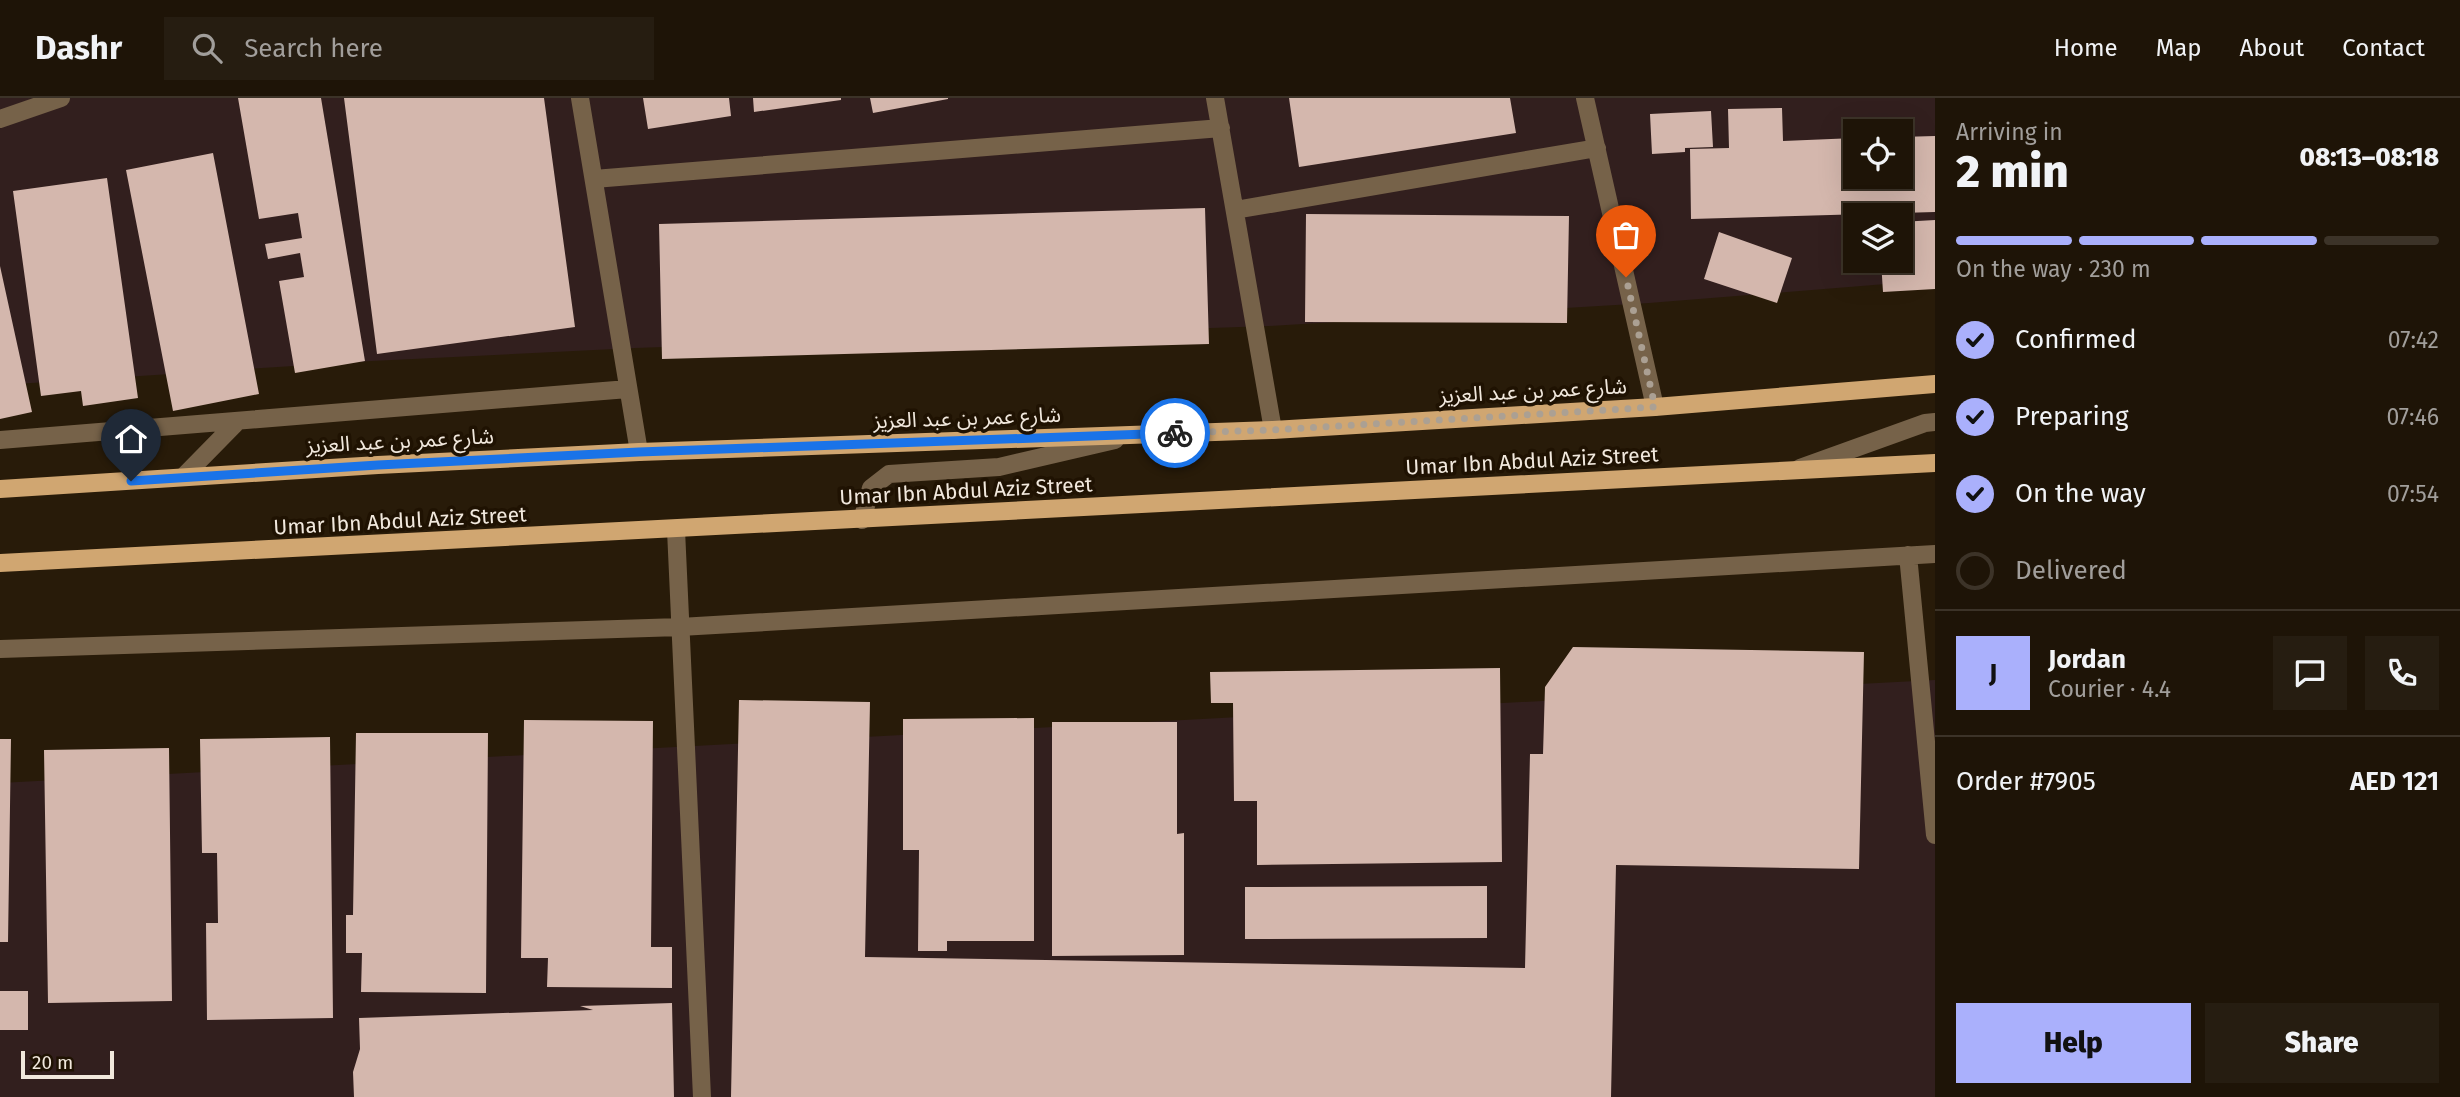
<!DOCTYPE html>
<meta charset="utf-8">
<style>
:root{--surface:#1e1407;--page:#261d11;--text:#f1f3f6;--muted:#a19e9b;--line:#3c3328;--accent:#aab0fc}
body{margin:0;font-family:"Fira Sans","Noto Sans Arabic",sans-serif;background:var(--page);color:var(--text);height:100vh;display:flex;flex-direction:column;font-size:26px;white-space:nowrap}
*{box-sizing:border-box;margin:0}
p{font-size:23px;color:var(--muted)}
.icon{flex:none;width:38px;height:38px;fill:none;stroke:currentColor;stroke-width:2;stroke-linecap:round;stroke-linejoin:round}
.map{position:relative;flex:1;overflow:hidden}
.side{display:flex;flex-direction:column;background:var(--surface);width:525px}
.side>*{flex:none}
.controls{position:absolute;left:1843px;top:21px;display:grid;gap:14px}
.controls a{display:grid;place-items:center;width:70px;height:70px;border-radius:0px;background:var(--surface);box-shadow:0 7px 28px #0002,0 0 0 2px var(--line);font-size:35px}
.scale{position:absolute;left:21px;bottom:18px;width:93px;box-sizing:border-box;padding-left:7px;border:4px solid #f1e8dd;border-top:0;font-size:19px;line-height:24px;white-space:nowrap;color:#f1e8dd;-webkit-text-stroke:5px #1f1202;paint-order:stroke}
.pin{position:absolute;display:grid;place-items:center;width:60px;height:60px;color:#fff;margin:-72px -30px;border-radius:50% 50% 50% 0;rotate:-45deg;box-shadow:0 0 7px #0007}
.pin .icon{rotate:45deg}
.courier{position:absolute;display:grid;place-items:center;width:70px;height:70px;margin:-35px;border:5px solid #1a73e8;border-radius:50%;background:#fff;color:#222;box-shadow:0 2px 9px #0007}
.overview em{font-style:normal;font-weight:800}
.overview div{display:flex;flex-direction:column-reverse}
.overview{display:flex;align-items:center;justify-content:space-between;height:119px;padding:0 21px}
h1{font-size:46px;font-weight:800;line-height:52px}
.bar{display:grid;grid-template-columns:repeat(4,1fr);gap:10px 7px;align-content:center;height:84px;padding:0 21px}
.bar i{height:9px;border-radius:5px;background:var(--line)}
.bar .active{background:var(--accent)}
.bar p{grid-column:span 4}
.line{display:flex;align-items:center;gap:18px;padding:0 21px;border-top:2px solid var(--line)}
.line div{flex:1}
.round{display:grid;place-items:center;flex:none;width:74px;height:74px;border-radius:0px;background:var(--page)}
ol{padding:0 21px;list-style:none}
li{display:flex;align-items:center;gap:21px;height:77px}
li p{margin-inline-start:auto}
li .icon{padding:7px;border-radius:50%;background:var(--accent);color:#111;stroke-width:4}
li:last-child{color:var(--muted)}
li i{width:38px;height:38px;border:4px solid var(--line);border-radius:50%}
.primary-button{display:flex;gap:14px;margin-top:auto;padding:14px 21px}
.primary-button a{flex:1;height:80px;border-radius:0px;background:var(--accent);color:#111;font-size:28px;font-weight:800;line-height:80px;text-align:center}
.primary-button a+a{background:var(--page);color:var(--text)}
header{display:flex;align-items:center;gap:42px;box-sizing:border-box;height:98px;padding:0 35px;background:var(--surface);border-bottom:2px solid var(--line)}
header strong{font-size:33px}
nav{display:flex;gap:38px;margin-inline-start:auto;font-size:24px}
.search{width:490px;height:63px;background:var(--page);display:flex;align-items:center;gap:18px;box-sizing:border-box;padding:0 24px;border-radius:0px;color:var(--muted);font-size:26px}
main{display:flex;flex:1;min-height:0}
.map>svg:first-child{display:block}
.commercial{fill:#321f1e;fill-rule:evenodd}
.building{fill:#d4b7ad}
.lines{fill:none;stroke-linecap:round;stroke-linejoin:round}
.minor{stroke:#766249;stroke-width:18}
.major{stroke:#d0a671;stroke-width:18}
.done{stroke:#aba093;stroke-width:7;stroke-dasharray:0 12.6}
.route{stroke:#1a73e8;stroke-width:9}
.labels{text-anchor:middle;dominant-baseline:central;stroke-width:7;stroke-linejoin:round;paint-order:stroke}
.street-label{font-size:21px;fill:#f1e8dd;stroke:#1f1202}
</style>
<header>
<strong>Dashr</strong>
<div class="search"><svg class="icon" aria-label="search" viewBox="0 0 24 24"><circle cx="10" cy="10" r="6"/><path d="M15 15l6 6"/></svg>Search here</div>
<nav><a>Home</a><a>Map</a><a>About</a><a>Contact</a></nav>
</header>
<main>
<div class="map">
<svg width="1935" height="999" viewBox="0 0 1935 999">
<rect width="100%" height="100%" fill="#281b09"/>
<path class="commercial" d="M0,0h1935v182l-286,23 -380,23 -634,22 -263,13 -372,24zM1855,33h45v46h-45zM1855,117h45v46h-45z
M1935,582v417h-1935v-314z"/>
<path class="building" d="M238,0h83l44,263 -70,12 -16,-92 25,-4 -4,-24 -32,6 -3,-15 37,-6 -4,-25 -39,6z
M344,0h200l31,229 -198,27z
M643,0h86l2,18 -83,13z
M753,0h88v2l-87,12z
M870,0h78v1l-75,14z
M1289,0h221l6,35 -217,34z
M1782,10l1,33 72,-3v39h45v-40l35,-1v76l-244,7 -1,-70 39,-1 -1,-39z
M1711,13l2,36 -28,1v4l-33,2 -2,-40z
M213,55l46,241 -86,17 -47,-241z
M107,80l31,220 -55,8 -2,-15 -40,5 -28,-205z
M1205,110l4,136 -547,15 -3,-135z
M1306,116l263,2 -2,107 -262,-1z
M1935,122v69l-52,3 -2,-31h19v-39z
M1719,134l73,26 -15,45 -73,-24z
M0,168l32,146 -32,7z
M1573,549l291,5 -5,217 -243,-4 -5,232h-880l8,-397 131,2 -5,255 660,11 5,-214h13l2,-67z
M1500,570l2,194 -245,3v-64h-23l-1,-98h-22l-1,-31z
M1034,620v223h-87v10h-29l1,-101h-16v-131z
M524,622l129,1 -2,226h21v41l-125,-1 1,-29h-27z
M1052,624h125v112l7,-1v122l-132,1z
M356,635h132l-2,260 -125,-1 1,-39h-16v-38h7z
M330,639l3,281 -126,2 -1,-97h12l-1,-70h-15l-2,-114z
M0,641h11l-3,203h-8z
M169,650l3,253 -124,2 -4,-253z
M1487,788v52l-242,1v-52z
M0,893h28v39h-28z
M672,905l2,94h-320l-1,-25 7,-23 -1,-31 234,-8 -13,-4z"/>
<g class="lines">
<path class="minor" d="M580,0l59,354
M1215,0l58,332
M1585,0l70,309
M0,21l61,-21
M594,81l627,-51
M1235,112l362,-62
M0,342l628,-51
M1800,370l125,-45 10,-1
M183,379l55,-56
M862,422l9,-32 18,-14 110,-7 116,-27
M676,432l26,567
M1908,457l27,280
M0,551l680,-22 1255,-73"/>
<path class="major" d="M0,391l378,-24 261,-13 634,-22 382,-23 280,-23
M0,465l1935,-100"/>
</g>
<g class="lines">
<path class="done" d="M1175,335l98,-3 382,-23 -29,-130"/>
<path class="route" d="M131,383l247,-16 261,-13 536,-19"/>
</g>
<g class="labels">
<g class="street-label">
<text transform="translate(1533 293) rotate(-3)">شارع عمر بن عبد العزيز</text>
<text transform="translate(967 320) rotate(-2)">شارع عمر بن عبد العزيز</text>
<text transform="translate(400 343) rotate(-3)">شارع عمر بن عبد العزيز</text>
<text transform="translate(1532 363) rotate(-3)">Umar Ibn Abdul Aziz Street</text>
<text transform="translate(966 393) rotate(-3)">Umar Ibn Abdul Aziz Street</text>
<text transform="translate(400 423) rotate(-3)">Umar Ibn Abdul Aziz Street</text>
</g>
</g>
</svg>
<div class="controls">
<a><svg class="icon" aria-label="locate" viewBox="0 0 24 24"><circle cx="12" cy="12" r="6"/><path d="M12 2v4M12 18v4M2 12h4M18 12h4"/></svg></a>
<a><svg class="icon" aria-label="layers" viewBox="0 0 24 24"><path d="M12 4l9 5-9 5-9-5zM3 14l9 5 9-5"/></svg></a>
</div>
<div class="scale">20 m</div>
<div class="pin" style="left:1626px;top:179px;background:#ea580c"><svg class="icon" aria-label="bag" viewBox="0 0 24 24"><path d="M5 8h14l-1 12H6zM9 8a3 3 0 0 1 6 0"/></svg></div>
<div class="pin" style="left:131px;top:383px;background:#1f2937"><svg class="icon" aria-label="home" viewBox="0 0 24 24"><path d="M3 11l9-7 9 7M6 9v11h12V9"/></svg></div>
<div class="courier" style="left:1175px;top:335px"><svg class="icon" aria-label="bike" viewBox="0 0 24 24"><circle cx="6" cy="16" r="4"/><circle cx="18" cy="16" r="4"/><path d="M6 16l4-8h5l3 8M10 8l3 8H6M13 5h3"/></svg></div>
</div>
<section class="side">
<div class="overview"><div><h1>2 min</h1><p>Arriving in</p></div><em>08:13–08:18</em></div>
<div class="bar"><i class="active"></i><i class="active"></i><i class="active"></i><i></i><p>On the way · 230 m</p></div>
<ol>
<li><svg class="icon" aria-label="check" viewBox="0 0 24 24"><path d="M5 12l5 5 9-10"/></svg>Confirmed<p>07:42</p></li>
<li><svg class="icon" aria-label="check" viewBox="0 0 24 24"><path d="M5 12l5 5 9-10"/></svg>Preparing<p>07:46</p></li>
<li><svg class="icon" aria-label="check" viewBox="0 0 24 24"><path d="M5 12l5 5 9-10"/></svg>On the way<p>07:54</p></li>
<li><i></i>Delivered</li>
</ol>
<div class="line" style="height:126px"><b class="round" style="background:var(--accent);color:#111">J</b><div><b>Jordan</b><p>Courier · 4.4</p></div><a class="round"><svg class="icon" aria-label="chat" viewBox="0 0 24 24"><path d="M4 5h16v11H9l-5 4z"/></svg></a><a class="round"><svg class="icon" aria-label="phone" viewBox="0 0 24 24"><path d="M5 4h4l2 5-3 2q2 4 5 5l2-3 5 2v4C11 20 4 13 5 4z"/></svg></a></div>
<div class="line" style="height:91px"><div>Order #7905</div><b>AED 121</b></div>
<div class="primary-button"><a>Help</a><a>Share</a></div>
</section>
</main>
